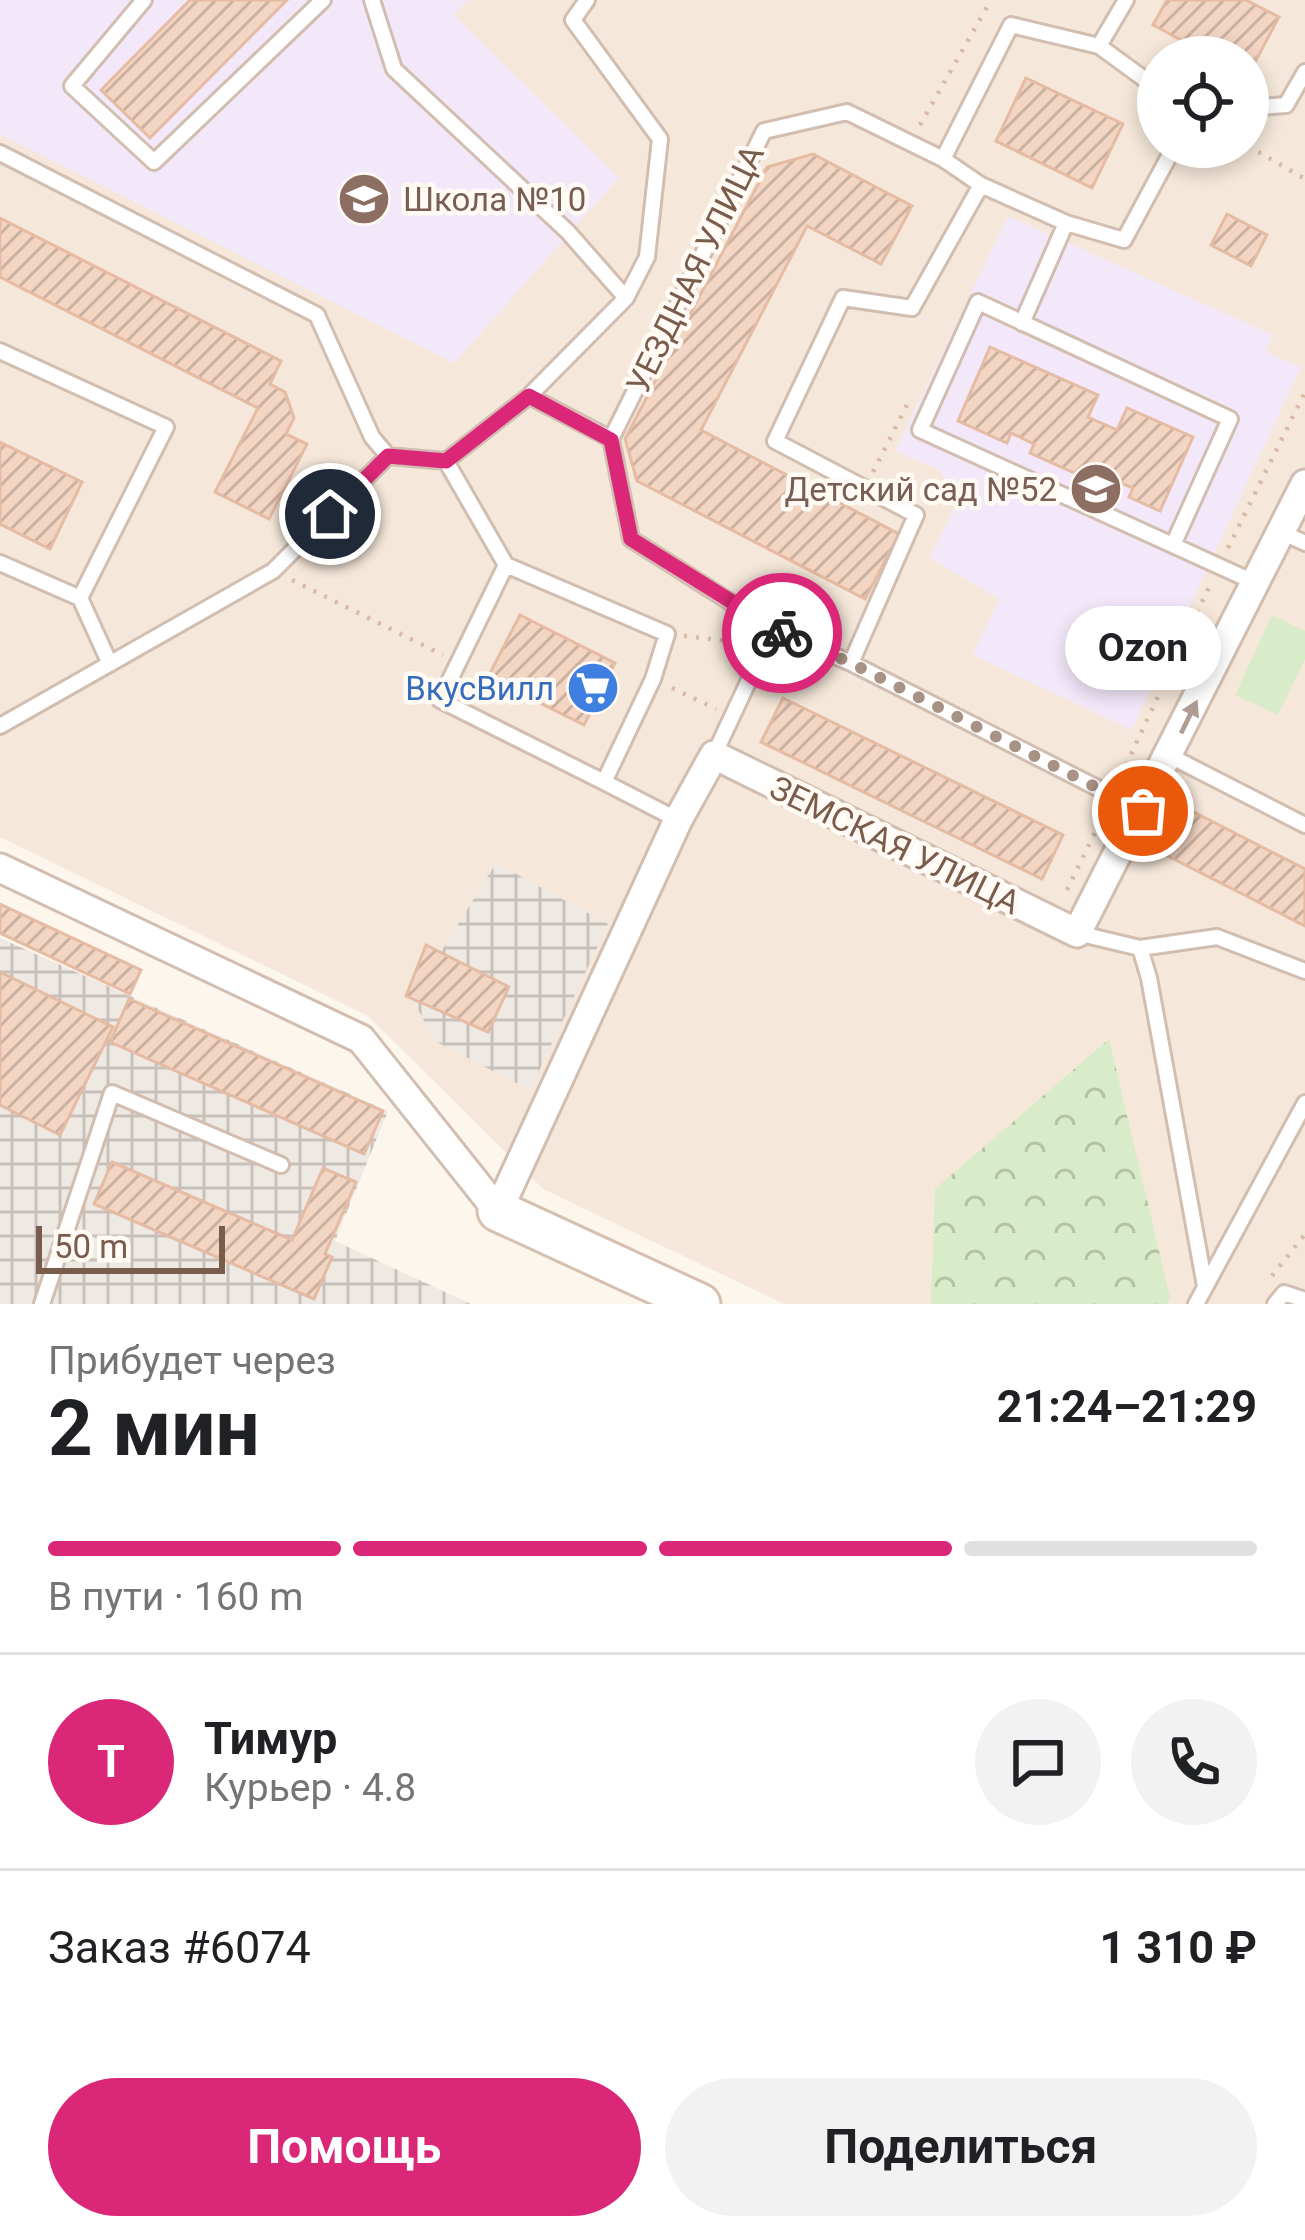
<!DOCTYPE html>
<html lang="ru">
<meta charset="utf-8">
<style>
:root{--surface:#fff;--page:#f2f2f2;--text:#202124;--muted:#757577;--line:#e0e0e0;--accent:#db2777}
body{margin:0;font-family:Roboto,sans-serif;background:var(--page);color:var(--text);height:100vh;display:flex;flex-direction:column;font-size:45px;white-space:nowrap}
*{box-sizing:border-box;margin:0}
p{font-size:39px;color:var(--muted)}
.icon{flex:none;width:66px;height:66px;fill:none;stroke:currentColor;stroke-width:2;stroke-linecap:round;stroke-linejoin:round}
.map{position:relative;height:1304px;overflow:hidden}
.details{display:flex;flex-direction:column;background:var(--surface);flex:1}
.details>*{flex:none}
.controls{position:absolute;left:1137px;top:36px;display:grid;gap:24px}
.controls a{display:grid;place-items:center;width:132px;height:132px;border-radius:50%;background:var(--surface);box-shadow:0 6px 18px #0003;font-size:60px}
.scale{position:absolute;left:36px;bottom:30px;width:189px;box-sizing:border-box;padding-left:12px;border:6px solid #7a5c4d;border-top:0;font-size:33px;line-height:42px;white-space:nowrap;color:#7a5c4d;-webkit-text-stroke:9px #fffaf3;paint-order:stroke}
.pin{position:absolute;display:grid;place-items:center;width:102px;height:102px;color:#fff;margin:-51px;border:6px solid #fff;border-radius:50%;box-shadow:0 3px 12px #0007}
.courier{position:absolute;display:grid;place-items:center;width:120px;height:120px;margin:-60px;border:9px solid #db2777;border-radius:50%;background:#fff;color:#222;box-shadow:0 3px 15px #0007}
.bubble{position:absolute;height:84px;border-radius:42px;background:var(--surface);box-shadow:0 6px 18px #0003;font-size:39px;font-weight:700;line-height:84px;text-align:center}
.head em{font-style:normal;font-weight:700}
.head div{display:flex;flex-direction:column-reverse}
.head{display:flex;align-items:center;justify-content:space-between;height:204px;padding:0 48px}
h1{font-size:78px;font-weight:700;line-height:90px}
.bar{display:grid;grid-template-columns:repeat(4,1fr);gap:18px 12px;align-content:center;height:144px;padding:0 48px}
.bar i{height:15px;border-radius:9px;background:var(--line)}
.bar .active{background:var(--accent)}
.bar p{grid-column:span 4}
.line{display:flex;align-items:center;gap:30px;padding:0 48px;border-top:3px solid var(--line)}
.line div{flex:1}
.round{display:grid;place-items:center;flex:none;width:126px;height:126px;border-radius:63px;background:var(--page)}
.action{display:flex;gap:24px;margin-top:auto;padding:24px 48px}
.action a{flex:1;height:138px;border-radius:72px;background:var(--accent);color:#fff;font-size:48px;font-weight:700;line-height:138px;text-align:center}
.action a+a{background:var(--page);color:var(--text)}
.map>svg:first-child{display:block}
.residential{fill:#f5e8da;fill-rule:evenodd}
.industrial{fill:url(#industrial-grid)}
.education{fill:#f3e8fa}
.green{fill:#d8ecc9}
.forest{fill:url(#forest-crowns)}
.building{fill:url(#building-hatch);stroke:#e6bba3;stroke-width:3}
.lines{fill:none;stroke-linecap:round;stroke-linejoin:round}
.lane-casing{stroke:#d1beb0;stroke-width:20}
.street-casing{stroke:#d1beb0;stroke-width:33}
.secondary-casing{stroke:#d6c0b0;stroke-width:45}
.path{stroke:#d9b8a5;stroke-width:4.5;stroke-dasharray:3 9;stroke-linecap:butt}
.lane{stroke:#fff;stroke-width:14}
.street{stroke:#fff;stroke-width:27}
.secondary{stroke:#fff;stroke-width:39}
.oneway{fill:#af9d94}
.done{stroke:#a89285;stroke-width:12;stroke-dasharray:0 21.6}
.route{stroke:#db2777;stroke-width:15}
.labels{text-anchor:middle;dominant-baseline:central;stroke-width:9;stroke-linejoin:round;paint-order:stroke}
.education-label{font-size:33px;fill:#785e54;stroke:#fffaf3;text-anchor:start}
.street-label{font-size:33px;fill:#7a5c4d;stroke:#fffaf3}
.shop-label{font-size:33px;fill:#366cbe;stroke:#fffaf3;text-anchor:end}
</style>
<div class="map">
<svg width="1305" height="1304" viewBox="0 0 1305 1304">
<defs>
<pattern id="industrial-grid" width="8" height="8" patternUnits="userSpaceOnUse" patternTransform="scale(3)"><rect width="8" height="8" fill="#efe9e4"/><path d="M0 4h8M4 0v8" fill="none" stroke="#c7c0bb"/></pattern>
<pattern id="forest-crowns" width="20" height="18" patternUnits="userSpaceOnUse" patternTransform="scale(3)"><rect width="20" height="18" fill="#d8ecc9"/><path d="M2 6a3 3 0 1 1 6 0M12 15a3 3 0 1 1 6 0" fill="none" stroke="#b4c2a5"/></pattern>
<pattern id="building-hatch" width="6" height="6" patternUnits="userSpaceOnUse" patternTransform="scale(3)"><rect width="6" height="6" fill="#f3d5c3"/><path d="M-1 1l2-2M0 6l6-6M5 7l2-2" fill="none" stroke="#cab0a1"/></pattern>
</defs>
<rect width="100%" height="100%" fill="#fdf6ec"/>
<path class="residential" d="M0,0h1305v1304h-521l-241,-115 -175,-173 -368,-179zM1158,57h90v90h-90z"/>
<path class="industrial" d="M496,863l112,61 -78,166 -95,-49 -21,-39 -8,-6 20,-51 15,7z
M0,938l388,173 -53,130 136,63h-471z"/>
<path class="education" d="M0,0h468l-14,15 165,163 -165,185 -454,-229z
M1008,216l265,119 -7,17 35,15 -169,363 -159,-75 26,-56 -69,-41 25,-52 -14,-35 -46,-20z"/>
<path class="green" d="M1272,615l33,16v28l-27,56 -43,-20z"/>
<path class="forest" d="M1109,1039l61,258 -3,7h-236l4,-115z"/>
<path class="building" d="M190,0h97l-137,138 -49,-48z
M1167,0h79l33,17 -31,58v-18h-35l-60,-32z
M1026,78l97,46 -31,64 -96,-47z
M813,154l99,52 -31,58 -74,-38 -106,204 198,104 -34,65 -228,-118 -12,-42 142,-272z
M1227,214l40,21 -16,31 -40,-21z
M0,218l281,143 -11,23 15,8 9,26 -8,16 21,10 -38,75 -54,-27 43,-84 -258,-131z
M990,347l108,48 -10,22 29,13 10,-22 66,29 -33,74 -31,-14 4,-9 -21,-9 -4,9 -78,-35 4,-9 -23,-11 -4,10 -49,-22z
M0,442l82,40 -32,67 -50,-25z
M520,615l95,48 -31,62 -96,-48z
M783,698l280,137 -21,44 -281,-137z
M1188,809l117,60v57l-141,-72z
M0,904l141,66 -11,24 -130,-61z
M426,945l83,42 -21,45 -82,-36z
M0,972l113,55 -53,108 -60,-30z
M129,999l254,112 -19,43 -254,-112z
M112,1162l180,78 31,-72 33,14 -31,72 7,3 -18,42 -220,-95z"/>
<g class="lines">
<g class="lane-casing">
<path id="lane" d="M144,0l-72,86 82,76 169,-162
M372,0l22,69 174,163 58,66 -97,98
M587,0l-14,20 87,119 -13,118 -21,41
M1126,0l-27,46 59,43
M1248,108l38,-3 19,-33
M0,153l317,162 55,122 16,19
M981,185l85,38 58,17 50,-93
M1022,323l44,-100
M0,351l166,76 -86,171
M611,439l20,100 142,90
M446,461l60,104 161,69 -14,45 -49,103 -164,-82 66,-135
M1281,532l24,11
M1173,545l57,-126 -252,-117 -58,128 336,153
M0,563l80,35 30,66
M851,663l65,-148 -141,-74 68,-143 69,10 69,-123 -38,-26 68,-134 88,21
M0,726l273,-155 115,-115 58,5 83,-65 82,43 153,-308 83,-19 96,47
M714,755l59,-126 78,34 292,148
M1170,756l135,69
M604,782l74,38
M1077,933l63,15 77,-11 88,34
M1140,948l9,30 56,308
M42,1304l70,-211 169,72
M1196,1304l109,-201
M1275,1304l9,-11 21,7"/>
</g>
<g class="street-casing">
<path id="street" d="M0,868l361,171 137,172 180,-391 36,-65 363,178 228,-449"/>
</g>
<g class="secondary-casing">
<path id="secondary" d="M498,1211l202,93"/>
</g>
<path class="path" d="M920,125l71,-125
M1248,146l57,33
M873,472l38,-75
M1228,548l77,-156
M292,580l151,75
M684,636l61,7
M672,688l44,21
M1121,776l89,-191
M1067,890l37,-76
M1272,1276l33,-42"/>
<use href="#lane" class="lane"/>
<use href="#street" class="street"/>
<use href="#secondary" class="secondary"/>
</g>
<defs><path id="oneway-solid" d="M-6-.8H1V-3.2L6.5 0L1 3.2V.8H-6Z" transform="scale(3)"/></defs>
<use class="oneway" href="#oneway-solid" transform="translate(1189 717) rotate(-64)"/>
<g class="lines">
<path class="done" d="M782,633l69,30 292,148"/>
<path class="route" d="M330,514l58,-58 58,5 83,-65 82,44 20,99 151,94"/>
</g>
<defs>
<g id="school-disc" transform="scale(2.7)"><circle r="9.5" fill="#8d6e63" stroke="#fffaf3"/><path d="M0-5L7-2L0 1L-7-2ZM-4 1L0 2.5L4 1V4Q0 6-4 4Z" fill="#fff"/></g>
<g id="supermarket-disc" transform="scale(2.7)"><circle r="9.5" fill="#3f7fe0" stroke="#fffaf3"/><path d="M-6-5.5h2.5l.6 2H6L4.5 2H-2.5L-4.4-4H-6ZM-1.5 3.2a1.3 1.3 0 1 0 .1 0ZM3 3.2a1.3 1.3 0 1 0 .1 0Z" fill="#fff"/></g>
</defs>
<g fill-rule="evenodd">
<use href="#school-disc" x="364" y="199"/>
<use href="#school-disc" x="1096" y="489"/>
<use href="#supermarket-disc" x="593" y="688"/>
</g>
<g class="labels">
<g class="education-label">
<text x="403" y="199">Школа №10</text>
<text x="1057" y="489" text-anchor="end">Детский сад №52</text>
</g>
<g class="street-label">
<text transform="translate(695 269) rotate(-64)">УЕЗДНАЯ УЛИЦА</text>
<text transform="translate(895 845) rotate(26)">ЗЕМСКАЯ УЛИЦА</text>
</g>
<g class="shop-label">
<text x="554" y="688">ВкусВилл</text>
</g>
</g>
</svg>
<div class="controls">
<a><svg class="icon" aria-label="locate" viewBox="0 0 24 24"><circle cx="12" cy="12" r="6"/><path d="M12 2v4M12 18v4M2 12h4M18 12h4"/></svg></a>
</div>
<div class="scale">50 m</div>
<div class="pin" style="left:1143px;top:811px;background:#ea580c"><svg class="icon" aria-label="bag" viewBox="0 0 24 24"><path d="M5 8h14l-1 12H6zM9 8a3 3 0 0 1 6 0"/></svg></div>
<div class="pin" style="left:330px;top:514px;background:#1f2937"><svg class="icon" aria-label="home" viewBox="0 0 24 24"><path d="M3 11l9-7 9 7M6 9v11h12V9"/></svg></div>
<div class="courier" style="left:782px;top:633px"><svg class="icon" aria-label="bike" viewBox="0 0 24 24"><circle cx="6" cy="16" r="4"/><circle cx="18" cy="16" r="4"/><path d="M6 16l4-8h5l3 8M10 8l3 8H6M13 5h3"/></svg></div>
<div class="bubble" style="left:1065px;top:606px;width:156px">Ozon</div>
</div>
<section class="details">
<div class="head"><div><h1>2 мин</h1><p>Прибудет через</p></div><em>21:24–21:29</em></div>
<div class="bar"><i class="active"></i><i class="active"></i><i class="active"></i><i></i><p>В пути · 160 m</p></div>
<div class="line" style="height:216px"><b class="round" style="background:var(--accent);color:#fff">Т</b><div><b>Тимур</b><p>Курьер · 4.8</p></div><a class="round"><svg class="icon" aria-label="chat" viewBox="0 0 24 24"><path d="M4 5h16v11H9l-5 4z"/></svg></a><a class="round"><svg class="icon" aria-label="phone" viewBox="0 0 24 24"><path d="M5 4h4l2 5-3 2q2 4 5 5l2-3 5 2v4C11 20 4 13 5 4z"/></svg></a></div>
<div class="line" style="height:156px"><div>Заказ #6074</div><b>1 310 ₽</b></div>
<div class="action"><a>Помощь</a><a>Поделиться</a></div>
</section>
